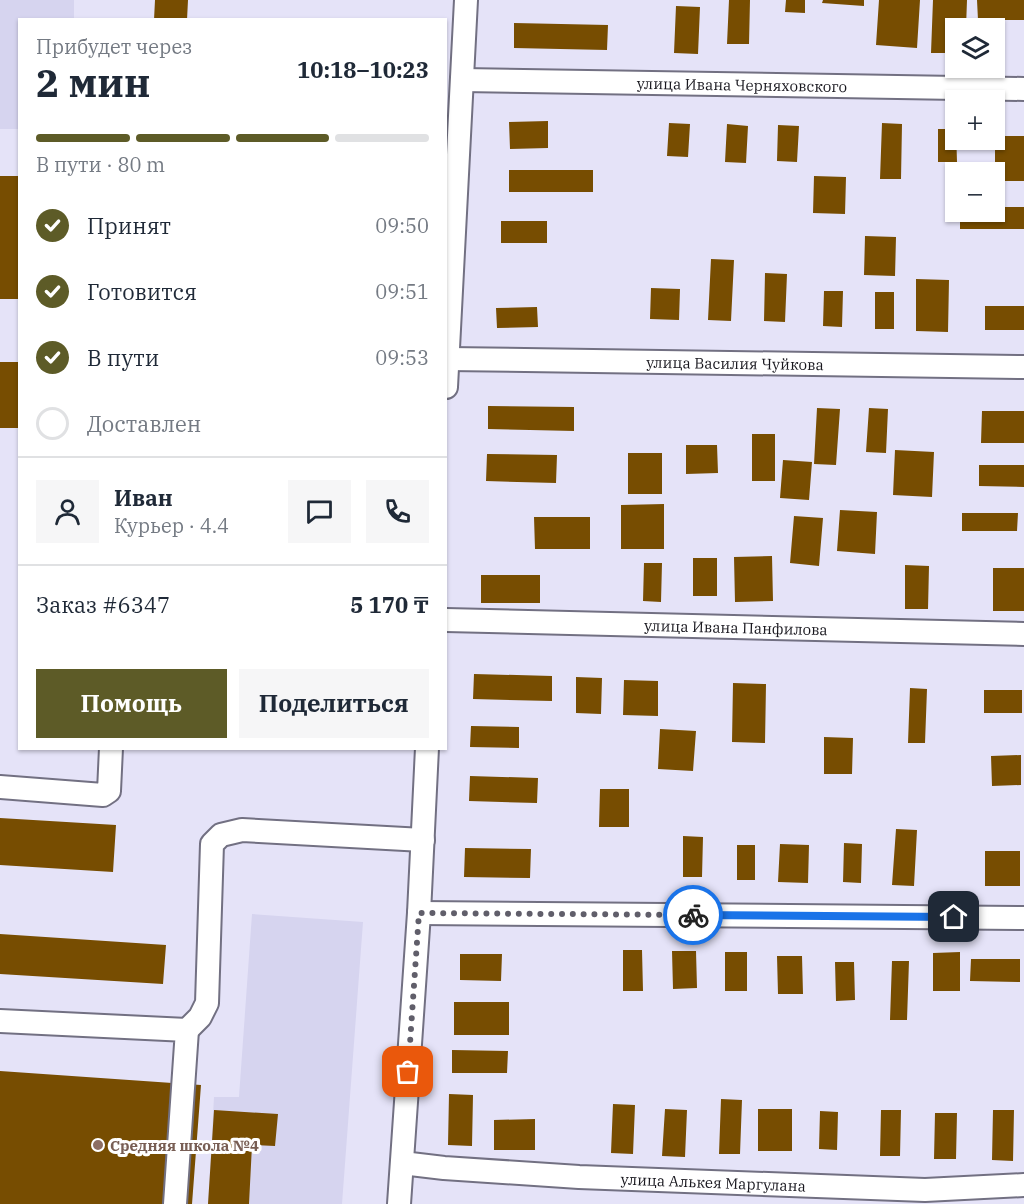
<!DOCTYPE html>
<html lang="ru">
<meta charset="utf-8">
<style>
:root{--surface:#fff;--page:#f6f6f7;--text:#1f2937;--muted:#747a83;--line:#e0e1e3;--accent:#5d5b27}
body{margin:0;font-family:"IBM Plex Serif",serif;background:var(--page);color:var(--text);height:100vh;display:flex;flex-direction:column;font-size:22px;white-space:nowrap}
*{box-sizing:border-box;margin:0}
p{font-size:20px;color:var(--muted)}
.icon{flex:none;width:33px;height:33px;fill:none;stroke:currentColor;stroke-width:2;stroke-linecap:round;stroke-linejoin:round}
.map{position:relative;flex:1;overflow:hidden}
.panel{position:absolute;left:18px;top:18px;width:429px;height:732px;display:flex;flex-direction:column;background:var(--surface);border-radius:0px;box-shadow:0 2px 4px #0004}
.panel>*{flex:none}
.fabs{position:absolute;left:945px;top:18px;display:grid;gap:12px}
.fabs a{display:grid;place-items:center;width:60px;height:60px;border-radius:0px;background:var(--surface);box-shadow:0 2px 4px #0004;font-size:30px}
.pin{position:absolute;display:grid;place-items:center;width:51px;height:51px;color:#fff;margin:-26px;border-radius:12px;box-shadow:0 3px 9px #0006}
.courier{position:absolute;display:grid;place-items:center;width:60px;height:60px;margin:-30px;border:4px solid #1a73e8;border-radius:50%;background:#fff;color:#222;box-shadow:0 2px 8px #0007}
.overview em{font-style:normal;font-weight:800}
.overview div{display:flex;flex-direction:column-reverse}
.overview{display:flex;align-items:center;justify-content:space-between;height:102px;padding:0 18px}
h1{font-size:39px;font-weight:800;line-height:45px}
.bar{display:grid;grid-template-columns:repeat(4,1fr);gap:9px 6px;align-content:center;height:72px;padding:0 18px}
.bar i{height:8px;border-radius:4px;background:var(--line)}
.bar .on{background:var(--accent)}
.bar p{grid-column:span 4}
.line{display:flex;align-items:center;gap:15px;padding:0 18px;border-top:2px solid var(--line)}
.line div{flex:1}
.round{display:grid;place-items:center;flex:none;width:63px;height:63px;border-radius:0px;background:var(--page)}
ol{padding:0 18px;list-style:none}
li{display:flex;align-items:center;gap:18px;height:66px}
li p{margin-inline-start:auto}
li .icon{padding:6px;border-radius:50%;background:var(--accent);color:#fff;stroke-width:4}
li:last-child{color:var(--muted)}
li i{width:33px;height:33px;border:3px solid var(--line);border-radius:50%}
.cta{display:flex;gap:12px;margin-top:auto;padding:12px 18px}
.cta a{flex:1;height:69px;border-radius:0px;background:var(--accent);color:#fff;font-size:24px;font-weight:800;line-height:69px;text-align:center}
.cta a+a{background:var(--page);color:var(--text)}
.map>svg:first-child{display:block}
.built{fill:#d6d4ef}
.building{fill:#774d01}
.lines{fill:none;stroke-linecap:round;stroke-linejoin:round}
.minor-casing{stroke:#727082;stroke-width:26}
.minor{stroke:#fff;stroke-width:22}
.done{stroke:#605e6a;stroke-width:6;stroke-dasharray:0 10.8}
.route{stroke:#1a73e8;stroke-width:8}
.education-dot{fill:#8d6e63;stroke:#fff;stroke-width:2}
.labels{text-anchor:middle;dominant-baseline:central;stroke-width:6;stroke-linejoin:round;paint-order:stroke}
.street-label{font-size:15px;fill:#18171e;stroke:#fff}
.education-label{font-size:15px;font-weight:bold;fill:#785e54;stroke:#fff;text-anchor:start}
</style>
<div class="map">
<svg width="1024" height="1204" viewBox="0 0 1024 1204">
<rect width="100%" height="100%" fill="#e5e3f8"/>
<path class="built" d="M0,0h74v19l-54,1 -1,109h-19z
M252,914l111,8 -21,282h-134l6,-107h25z"/>
<path class="building" d="M155,0h33l-1,20h-33z
M729,0h21l-1,44h-22z
M786,0h19v13l-20,-1z
M823,0h41v6l-42,-3z
M879,0h41l-3,48 -41,-3z
M933,0h34l-1,28h-10v25h-25z
M977,0h47v20h-46z
M676,6l24,1 -2,47 -24,-1z
M514,23l94,2 -1,25 -93,-2z
M548,121v27l-38,1 -1,-27z
M669,123l21,1 -2,33 -21,-1z
M882,123l20,1 -1,55h-21z
M727,124l21,2 -2,37 -21,-1z
M778,125l21,1 -2,36 -20,-1z
M938,129h18l1,33h-19z
M995,136h29v45h-29z
M509,170h84v22h-84z
M0,176h20v123h-20z
M814,176l32,1 -1,37 -32,-1z
M994,207h30v22h-64v-17h34z
M501,221h46v22h-46z
M865,236l31,1 -1,39 -31,-1z
M711,259l23,1 -3,61 -23,-1z
M765,273l22,1 -2,48 -21,-1z
M916,279l33,1 -1,52 -32,-1z
M651,288l29,1 -1,31 -29,-1z
M824,291h19l-1,36 -19,-1z
M875,292h19v37h-19z
M985,306h39v24h-39z
M537,307l1,20 -41,1 -1,-20z
M0,362h20v66h-20z
M488,406l86,1v24l-86,-2z
M817,408l23,1 -4,56 -22,-1z
M869,408l19,1 -2,44 -20,-1z
M982,411h42v32h-43z
M752,434h23v47h-23z
M686,445h31l1,28 -32,1z
M895,450l39,2 -2,45 -39,-2z
M628,453h34v41h-34z
M487,454l70,1 -1,28 -70,-2z
M783,460l29,2 -3,38 -29,-2z
M979,465h45v22l-45,-1z
M664,504v45h-43v-44z
M840,510l37,2 -2,42 -38,-3z
M962,513h56l-1,18h-55z
M794,516l29,2 -4,48 -29,-3z
M534,517h56v32h-55z
M772,556l1,45 -38,1 -1,-45z
M693,558h24v38h-24z
M644,563h18l-1,39 -18,-1z
M905,565l24,1 -1,43h-23z
M993,568h31v43h-31z
M481,575h59v28h-59z
M474,674l78,2v25l-79,-2z
M576,677l26,1 -1,36 -25,-1z
M624,680l34,1v35l-35,-1z
M733,683l33,1 -1,59 -33,-1z
M910,688l17,1 -2,54h-17z
M984,690h38v23h-38z
M471,726l48,1v21l-49,-1z
M660,729l36,2 -3,40 -35,-2z
M824,737l29,1 -1,36h-28z
M1021,755v30l-29,1 -1,-30z
M470,776l68,2 -1,25 -68,-2z
M600,789h29v38h-30z
M0,818l116,7 -3,47 -113,-7z
M896,829l21,1 -3,56 -22,-1z
M683,836l20,1 -1,40h-19z
M844,843l18,1 -1,39 -18,-1z
M780,844l29,1 -1,38 -30,-1z
M737,845h18v35h-18z
M465,848l66,1 -1,29 -66,-1z
M985,851h35v35h-35z
M0,934l166,11 -3,39 -163,-10z
M623,950h19l1,41h-20z
M672,951h24l1,37 -24,1z
M725,952h22v39h-22z
M960,952v39h-27v-38z
M460,954h42l-1,27 -41,-1z
M777,956h25l1,38h-25z
M971,959h49v23l-50,-1z
M892,961h17l-2,59h-17z
M835,962h19l1,38 -19,1z
M454,1002h55v33h-55z
M452,1050l56,1 -1,22h-55z
M0,1071l201,14 -9,119h-192z
M449,1094l24,1 -1,51 -24,-1z
M721,1099l21,1 -2,54h-21z
M613,1104l22,1 -2,49 -22,-1z
M665,1109l22,1 -2,47 -23,-1z
M758,1109h34v42h-34z
M214,1110l64,4 -3,32 -23,-1 -3,59h-41z
M881,1110h20l-1,46h-20z
M993,1110h21l-1,51 -21,-1z
M820,1111l18,1 -1,38 -18,-1z
M935,1113h22l-1,46h-22z
M535,1119v31h-41v-30z"/>
<g class="lines">
<g class="minor-casing">
<g id="minor">
<path id="s1" d="M462,80l562,9"/>
<path id="s2" d="M447,359l577,8"/>
<path d="M446,387l20,-387"/>
<path id="s3" d="M446,620l578,14"/>
<path d="M0,787l103,8 6,-4 2,-43"/>
<path d="M419,913l605,5"/>
<path d="M0,1021l187,9 -12,174"/>
<path d="M187,1030l13,-13 7,-14 5,-159 9,-9 21,-5 181,10"/>
<path id="s4" d="M402,1163l42,5 135,9 346,13 99,-5"/>
<path d="M399,1204l20,-291 8,-165"/>
</g>
</g>
<use href="#minor" class="minor"/>
</g>
<g class="lines">
<path class="done" d="M408,1072l11,-159 274,2"/>
<path class="route" d="M693,915l261,2"/>
</g>
<circle class="education-dot" cx="98" cy="1145" r="6"/>
<g class="labels">
<g class="street-label">
<text stroke="none"><textPath href="#s1" startOffset="280">улица Ивана Черняховского</textPath></text>
<text stroke="none"><textPath href="#s2" startOffset="288">улица Василия Чуйкова</textPath></text>
<text stroke="none"><textPath href="#s3" startOffset="290">улица Ивана Панфилова</textPath></text>
<text stroke="none"><textPath href="#s4" startOffset="312">улица Алькея Маргулана</textPath></text>
</g>
<g class="education-label">
<text x="110" y="1145">Средняя школа №4</text>
</g>
</g>
</svg>
<div class="fabs">
<a><svg class="icon" aria-label="layers" viewBox="0 0 24 24"><path d="M12 4l9 5-9 5-9-5zM3 14l9 5 9-5"/></svg></a>
<a>+</a>
<a>−</a>
</div>
<div class="pin" style="left:408px;top:1072px;background:#ea580c"><svg class="icon" aria-label="bag" viewBox="0 0 24 24"><path d="M5 8h14l-1 12H6zM9 8a3 3 0 0 1 6 0"/></svg></div>
<div class="pin" style="left:954px;top:917px;background:#1f2937"><svg class="icon" aria-label="home" viewBox="0 0 24 24"><path d="M3 11l9-7 9 7M6 9v11h12V9"/></svg></div>
<div class="courier" style="left:693px;top:915px"><svg class="icon" aria-label="bike" viewBox="0 0 24 24"><circle cx="6" cy="16" r="4"/><circle cx="18" cy="16" r="4"/><path d="M6 16l4-8h5l3 8M10 8l3 8H6M13 5h3"/></svg></div>
<section class="panel">
<div class="overview"><div><h1>2 мин</h1><p>Прибудет через</p></div><em>10:18–10:23</em></div>
<div class="bar"><i class="on"></i><i class="on"></i><i class="on"></i><i></i><p>В пути · 80 m</p></div>
<ol>
<li><svg class="icon" aria-label="check" viewBox="0 0 24 24"><path d="M5 12l5 5 9-10"/></svg>Принят<p>09:50</p></li>
<li><svg class="icon" aria-label="check" viewBox="0 0 24 24"><path d="M5 12l5 5 9-10"/></svg>Готовится<p>09:51</p></li>
<li><svg class="icon" aria-label="check" viewBox="0 0 24 24"><path d="M5 12l5 5 9-10"/></svg>В пути<p>09:53</p></li>
<li><i></i>Доставлен</li>
</ol>
<div class="line" style="height:108px"><a class="round"><svg class="icon" aria-label="person" viewBox="0 0 24 24"><circle cx="12" cy="8" r="4"/><path d="M4 21q1-7 8-7t8 7"/></svg></a><div><b>Иван</b><p>Курьер · 4.4</p></div><a class="round"><svg class="icon" aria-label="chat" viewBox="0 0 24 24"><path d="M4 5h16v11H9l-5 4z"/></svg></a><a class="round"><svg class="icon" aria-label="phone" viewBox="0 0 24 24"><path d="M5 4h4l2 5-3 2q2 4 5 5l2-3 5 2v4C11 20 4 13 5 4z"/></svg></a></div>
<div class="line" style="height:78px"><div>Заказ #6347</div><b>5 170 ₸</b></div>
<div class="cta"><a>Помощь</a><a>Поделиться</a></div>
</section>
</div>
